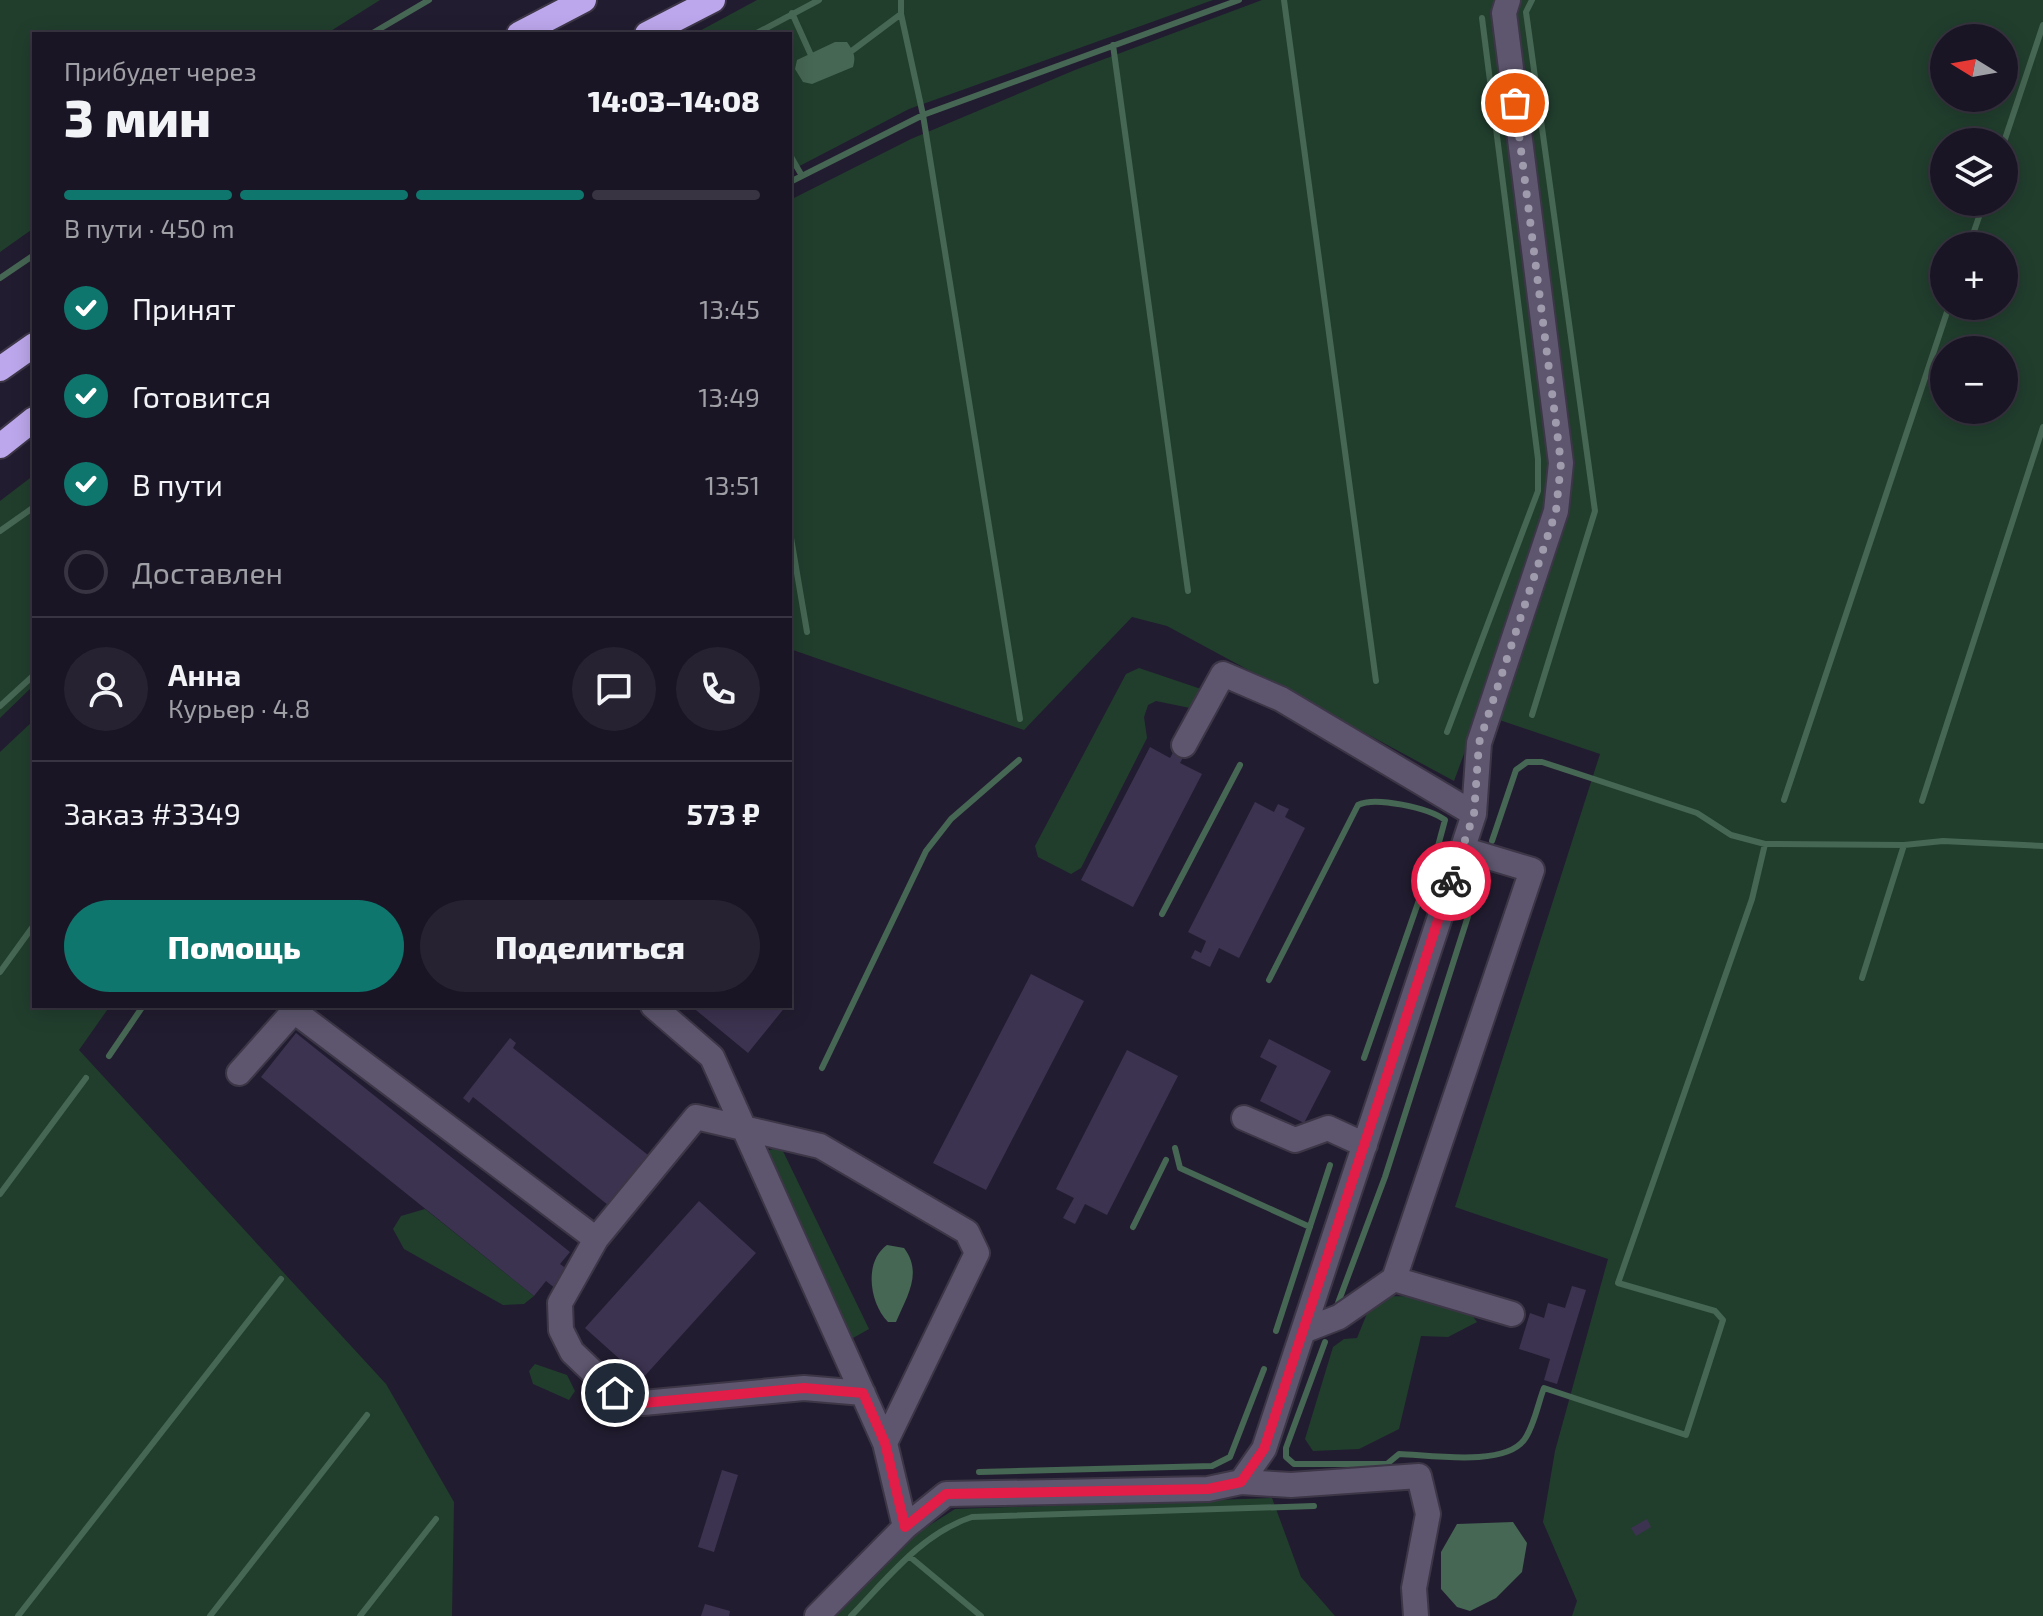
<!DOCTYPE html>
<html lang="ru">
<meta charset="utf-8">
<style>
:root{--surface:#1a1524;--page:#272231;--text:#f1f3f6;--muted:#9f9fa6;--line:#383441;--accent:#0f766e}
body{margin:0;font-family:"Exo 2",sans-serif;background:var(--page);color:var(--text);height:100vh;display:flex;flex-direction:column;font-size:30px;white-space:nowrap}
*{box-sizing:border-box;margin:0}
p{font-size:26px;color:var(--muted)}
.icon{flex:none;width:44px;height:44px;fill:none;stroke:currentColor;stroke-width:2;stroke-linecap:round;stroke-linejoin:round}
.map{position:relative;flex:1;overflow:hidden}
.details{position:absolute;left:32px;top:32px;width:760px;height:976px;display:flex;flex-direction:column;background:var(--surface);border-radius:0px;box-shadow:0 4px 20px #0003,0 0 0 2px var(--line)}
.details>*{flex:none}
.needle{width:52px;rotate:281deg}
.tools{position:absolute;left:1930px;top:24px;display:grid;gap:16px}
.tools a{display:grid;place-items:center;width:88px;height:88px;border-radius:50%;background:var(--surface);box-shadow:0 4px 20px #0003,0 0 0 2px var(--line);font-size:40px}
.pin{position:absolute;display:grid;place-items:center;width:68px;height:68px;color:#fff;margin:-34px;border:4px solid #fff;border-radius:50%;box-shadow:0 2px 8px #0007}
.courier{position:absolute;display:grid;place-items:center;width:80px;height:80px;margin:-40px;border:6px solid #e11d48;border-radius:50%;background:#fff;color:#222;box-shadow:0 2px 10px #0007}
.headline em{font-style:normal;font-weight:800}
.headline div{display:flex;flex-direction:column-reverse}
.headline{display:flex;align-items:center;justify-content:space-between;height:136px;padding:0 32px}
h1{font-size:52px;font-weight:800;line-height:60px}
.bar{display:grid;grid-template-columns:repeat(4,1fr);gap:12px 8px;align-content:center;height:96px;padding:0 32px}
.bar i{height:10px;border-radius:6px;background:var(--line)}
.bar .active{background:var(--accent)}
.bar p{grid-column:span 4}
.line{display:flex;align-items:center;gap:20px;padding:0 32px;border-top:2px solid var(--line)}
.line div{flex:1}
.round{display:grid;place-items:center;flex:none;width:84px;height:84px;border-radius:42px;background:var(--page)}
ol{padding:0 32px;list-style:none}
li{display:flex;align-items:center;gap:24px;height:88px}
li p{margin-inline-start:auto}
li .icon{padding:8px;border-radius:50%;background:var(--accent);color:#fff;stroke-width:4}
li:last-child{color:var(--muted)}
li i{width:44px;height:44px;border:4px solid var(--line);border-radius:50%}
.primary-button{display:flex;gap:16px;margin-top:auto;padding:16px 32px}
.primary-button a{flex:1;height:92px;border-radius:48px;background:var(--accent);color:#fff;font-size:32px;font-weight:800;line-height:92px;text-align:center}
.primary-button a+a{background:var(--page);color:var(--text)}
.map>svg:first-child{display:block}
.green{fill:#213e2d;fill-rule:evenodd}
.water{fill:#466753}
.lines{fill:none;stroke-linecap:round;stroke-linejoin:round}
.stream{stroke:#466753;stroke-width:6}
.building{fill:#3c3350}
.minor-casing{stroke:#3c3647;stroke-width:28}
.highway-casing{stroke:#3c3647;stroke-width:28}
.minor{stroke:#5d566e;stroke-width:24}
.highway{stroke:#bca7ec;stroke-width:24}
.done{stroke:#a09bac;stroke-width:8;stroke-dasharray:0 14.4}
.route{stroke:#e11d48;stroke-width:10}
</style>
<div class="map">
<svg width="2043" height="1616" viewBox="0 0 2043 1616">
<rect width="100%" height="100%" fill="#221c30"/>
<path class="green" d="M0,0h380l-54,34h-292v194l-34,24z
M757,0h456l-304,109 -119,62v-137h-96z
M1262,0h781v1616h-471l5,-15 -34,-79 12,-71 53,-192 -153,-52 145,-453 -121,-41 -25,68 -287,-155 -35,-9 -108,113 -234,-81v-449l121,-61 164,-69zM1944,38h60v60h-60zM1944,142h60v60h-60zM1944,246h60v60h-60zM1944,350h60v60h-60z
M34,475v210l-34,33v-217z
M1139,668l62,21 -2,10 -9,9 -34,-7 -8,4 -4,12 3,21 -66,130 -10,6 -33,-17 -3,-11 91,-172z
M34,720v286h76l-31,44 307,334 68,118 -2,114h-452v-864z
M781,1147l88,182 -23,13 -82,-182 5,-10z
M425,1209l109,87 -10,8 -21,1 -99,-56 -11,-20 8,-13z
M1385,1296c30,1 75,-2 92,26l-29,15 -27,-1 -22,93 -40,20 -46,2 -8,-12 28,-92 11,-8 13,-1 11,-27z
M535,1364l32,11 8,16 -6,9 -36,-16 -4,-13z
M1272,1498l29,79 34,39h-500l76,-79 44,-28z"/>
<path class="water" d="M835,42h12c7,10 9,14 6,25l-41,17 -9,-2 -8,-13 2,-9z
M887,1245l17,3c19,25 3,48 -8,74h-8c-18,-18 -25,-60 -1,-77z
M1513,1522l14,21 -5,29 -26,26 -26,13 -13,-4 -16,-18v-37l16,-28z"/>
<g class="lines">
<path class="stream" d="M901,0v14l22,101 97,604
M1284,0l92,681
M792,13l18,40
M371,34l58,-34
M755,34l64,-34
M1113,45l75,546
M853,50l48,-36
M2004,142l39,-117
M790,155l12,21
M790,182l133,-67 316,-115
M1969,246l15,-44
M0,278l34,-23
M0,531l34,-24
M790,532l17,100
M0,706l34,-31
M1532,715l63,-204 -69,-499 6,-12
M1447,732l91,-241v-32l-56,-441
M1784,800l165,-494
M1922,801l121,-374
M1492,841l24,-71 11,-8h15l155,51 34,22 34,9 139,1 39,-4 100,5
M1162,914l78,-149
M0,972l34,-47
M1862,978l42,-133
M1269,980l89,-175c17,-9 71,3 87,15l-7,26
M109,1056l34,-50
M1364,1058l62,-178
M822,1068l104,-217 25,-32 68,-59
M1175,1148l5,20 130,59
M0,1194l86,-116
M1133,1227l33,-67
M1338,1303l47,-126 98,-308
M1276,1331l54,-166
M1325,1342l-39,106v9l8,7h93l12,-10c31,1 105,13 125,-14 10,-13 14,-37 20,-52l142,47 37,-115 -8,-9 -97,-28 134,-384 13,-55
M979,1472l233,-6 18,-9 34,-88
M909,1556l72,60
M18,1616l263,-337
M210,1616l157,-201
M360,1616l76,-97
M851,1616c36,-37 71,-83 121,-99l342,-11"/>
</g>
<path class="building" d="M1150,747l20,11 6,-11 10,5 -6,11 22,11 -69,133 -52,-27z
M1255,802l19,10 4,-8 11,5 -4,8 20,11 -66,130 -20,-10 -9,19 -19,-9 4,-8 6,3 5,-12 -18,-9z
M1031,974l53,27 -98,189 -53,-27z
M691,1006h95l-38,47z
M296,1033l274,219 -10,12 11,8 -15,17 -10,-8 -12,15 -273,-219z
M510,1038l6,5 -3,5 135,107 -40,50 -135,-108 -4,6 -6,-5z
M1269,1039l62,32 -27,52 -44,-22 17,-35 -17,-9z
M1127,1050l51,26 -71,139 -22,-11 -10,20 -12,-6 11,-20 -18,-9z
M699,1201l57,52 -114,126 -57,-51z
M1572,1286l14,4 -29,94 -13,-4 6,-21 -31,-10 11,-36 14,5 4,-15 17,5z
M722,1470l16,5 -24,77 -16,-5z
M1647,1519l4,8 -15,9 -5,-8z
M705,1604l25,7 -1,5h-28z"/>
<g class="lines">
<g class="minor-casing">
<path id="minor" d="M1184,745l39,-71 58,25 193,115
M653,1006l59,51 173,386
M239,1073l55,-62 302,228
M1244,1118l51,22 33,-12 37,17
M1394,1279l138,-409 -70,-21
M1303,1331l36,-14 55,-38 118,35
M863,1393l-59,-5 -161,15 -28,-10 -43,-41 -11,-22 -1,-27 36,-64 100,-122 124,29 147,86 10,21 -92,190 20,84
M1241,1482l50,3 128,-9 9,38 -14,74 2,28
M817,1616l88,-89 41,-33 262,-5 33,-7 23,-33 210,-635 5,-71 77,-232 5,-48 -57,-450 4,-13"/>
</g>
<g class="highway-casing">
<path id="highway" d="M519,34l65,-34
M647,34l66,-34
M0,369l34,-24
M0,446l34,-27"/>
</g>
<use href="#minor" class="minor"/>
<use href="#highway" class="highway"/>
</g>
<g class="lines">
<path class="done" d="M1451,881l23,-67 5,-71 77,-232 5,-48 -46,-360"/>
<path class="route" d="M615,1393l28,10 161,-15 59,5 22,50 20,84 41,-33 262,-5 33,-7 23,-33 187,-568"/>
</g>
</svg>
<div class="tools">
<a><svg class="needle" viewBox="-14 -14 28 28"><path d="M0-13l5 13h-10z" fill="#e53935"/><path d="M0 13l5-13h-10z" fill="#9f9fa6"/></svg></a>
<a><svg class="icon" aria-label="layers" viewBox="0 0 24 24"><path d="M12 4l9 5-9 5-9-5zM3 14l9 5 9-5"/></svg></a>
<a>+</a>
<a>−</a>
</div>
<div class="pin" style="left:1515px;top:103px;background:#ea580c"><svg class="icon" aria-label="bag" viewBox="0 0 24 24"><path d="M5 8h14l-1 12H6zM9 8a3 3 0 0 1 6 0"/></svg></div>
<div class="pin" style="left:615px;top:1393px;background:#1f2937"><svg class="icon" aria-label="home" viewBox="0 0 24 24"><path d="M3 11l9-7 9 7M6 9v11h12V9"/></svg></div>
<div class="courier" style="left:1451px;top:881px"><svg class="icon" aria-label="bike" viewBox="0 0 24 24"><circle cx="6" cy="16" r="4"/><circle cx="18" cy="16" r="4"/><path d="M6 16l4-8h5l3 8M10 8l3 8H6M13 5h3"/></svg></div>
<section class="details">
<div class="headline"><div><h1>3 мин</h1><p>Прибудет через</p></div><em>14:03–14:08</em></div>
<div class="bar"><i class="active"></i><i class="active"></i><i class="active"></i><i></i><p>В пути · 450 m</p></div>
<ol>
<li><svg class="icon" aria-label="check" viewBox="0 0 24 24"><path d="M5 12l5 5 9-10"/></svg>Принят<p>13:45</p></li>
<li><svg class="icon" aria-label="check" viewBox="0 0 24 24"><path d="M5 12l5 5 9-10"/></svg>Готовится<p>13:49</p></li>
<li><svg class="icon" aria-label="check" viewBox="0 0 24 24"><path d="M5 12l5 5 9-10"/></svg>В пути<p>13:51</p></li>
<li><i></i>Доставлен</li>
</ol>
<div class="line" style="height:144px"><a class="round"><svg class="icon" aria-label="person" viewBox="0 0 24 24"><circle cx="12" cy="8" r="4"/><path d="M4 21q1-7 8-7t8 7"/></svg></a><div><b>Анна</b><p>Курьер · 4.8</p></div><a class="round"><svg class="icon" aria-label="chat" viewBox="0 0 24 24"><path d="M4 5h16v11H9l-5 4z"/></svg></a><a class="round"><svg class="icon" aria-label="phone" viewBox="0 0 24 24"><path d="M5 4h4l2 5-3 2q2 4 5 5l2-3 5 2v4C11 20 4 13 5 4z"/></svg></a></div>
<div class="line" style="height:104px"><div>Заказ #3349</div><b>573 ₽</b></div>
<div class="primary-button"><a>Помощь</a><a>Поделиться</a></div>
</section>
</div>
